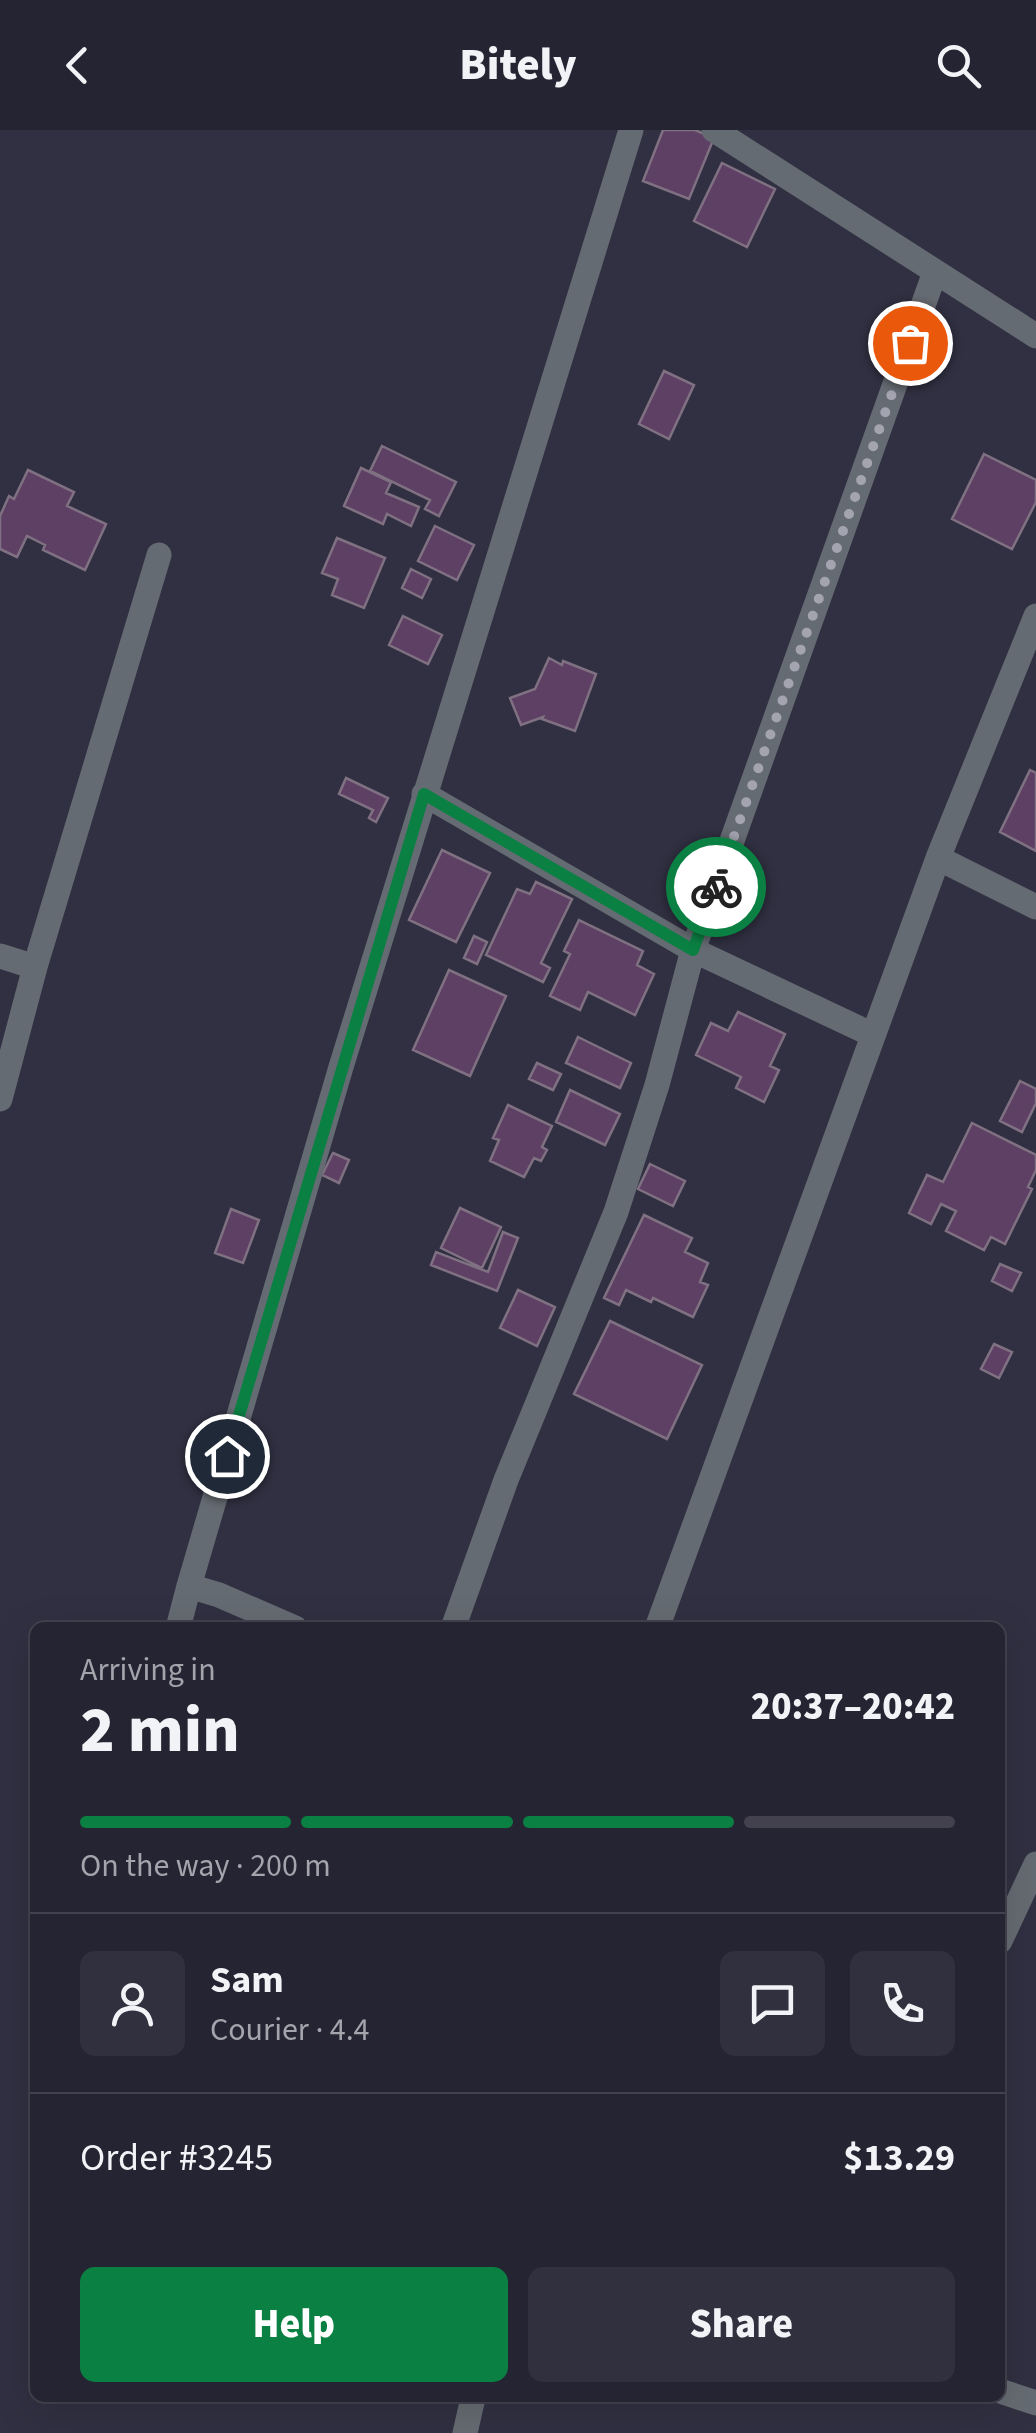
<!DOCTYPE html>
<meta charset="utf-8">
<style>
:root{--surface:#252432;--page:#31303e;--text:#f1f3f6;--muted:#a3a4ac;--line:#42414d;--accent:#0b8043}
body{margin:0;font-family:"Source Sans 3",sans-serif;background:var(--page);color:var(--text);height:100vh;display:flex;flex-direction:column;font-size:38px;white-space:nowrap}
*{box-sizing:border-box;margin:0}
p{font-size:32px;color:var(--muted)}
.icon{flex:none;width:55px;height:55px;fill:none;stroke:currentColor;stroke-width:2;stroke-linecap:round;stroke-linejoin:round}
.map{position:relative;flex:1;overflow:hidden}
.drawer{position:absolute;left:30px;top:1492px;width:975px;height:780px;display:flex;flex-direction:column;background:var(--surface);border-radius:15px;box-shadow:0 10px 40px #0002,0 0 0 2px var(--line)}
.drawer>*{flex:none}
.pin{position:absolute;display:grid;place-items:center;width:85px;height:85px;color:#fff;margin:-42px;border:5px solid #fff;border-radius:50%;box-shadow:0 2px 10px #0007}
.courier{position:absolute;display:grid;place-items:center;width:100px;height:100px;margin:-50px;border:8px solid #0b8043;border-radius:50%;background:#fff;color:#222;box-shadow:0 2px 12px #0007}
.headline em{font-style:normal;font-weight:800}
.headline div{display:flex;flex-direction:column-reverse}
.headline{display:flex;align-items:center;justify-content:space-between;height:170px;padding:0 50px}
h1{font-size:65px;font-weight:800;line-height:75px}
.bar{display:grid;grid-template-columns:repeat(4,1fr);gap:15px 10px;align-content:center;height:120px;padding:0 50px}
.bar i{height:12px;border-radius:8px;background:var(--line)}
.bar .current{background:var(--accent)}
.bar p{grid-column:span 4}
.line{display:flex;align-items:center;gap:25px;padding:0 50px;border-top:2px solid var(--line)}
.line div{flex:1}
.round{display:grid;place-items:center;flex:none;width:105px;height:105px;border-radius:15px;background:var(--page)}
.cta{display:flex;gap:20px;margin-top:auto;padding:20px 50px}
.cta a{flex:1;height:115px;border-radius:15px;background:var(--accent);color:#fff;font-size:40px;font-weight:800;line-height:115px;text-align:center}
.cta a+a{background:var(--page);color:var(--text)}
header{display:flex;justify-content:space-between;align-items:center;height:130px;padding:0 50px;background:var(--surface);font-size:45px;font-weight:800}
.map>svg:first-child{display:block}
.building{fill:#5e4064;stroke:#7f7182;stroke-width:2.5}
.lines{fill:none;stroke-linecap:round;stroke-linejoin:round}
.minor{stroke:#656b72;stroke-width:25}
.done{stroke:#a4a4b1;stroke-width:10;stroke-dasharray:0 18}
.route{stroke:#0b8043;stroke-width:12}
</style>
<header><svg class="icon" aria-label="back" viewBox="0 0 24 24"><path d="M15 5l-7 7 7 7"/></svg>Bitely<svg class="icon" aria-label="search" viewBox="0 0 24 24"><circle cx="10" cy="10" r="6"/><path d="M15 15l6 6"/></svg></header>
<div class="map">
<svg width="1036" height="2303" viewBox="0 0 1036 2303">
<rect width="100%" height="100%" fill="#313042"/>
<path class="building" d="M663,0h32l19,8 -25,61 -46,-18z
M722,33l53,26 -28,58 -53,-26z
M664,241l30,14 -25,54 -30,-15z
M382,316l74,36 -17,34 -14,-7 5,-9 -60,-29z
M984,324l52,26v22l-24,47 -60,-30z
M361,338l30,14 -5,11 33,14 -8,19 -24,-12 -4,10 -39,-18z
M28,340l46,22 -7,14 39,18 -21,46 -42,-20 2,-5 -18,-9 -10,21 -17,-8v-33l9,-20 5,3z
M435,396l39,19 -17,35 -39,-19z
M337,408l48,20 -21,50 -32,-13 6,-16 -16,-6z
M411,439l20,10 -9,19 -20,-10z
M403,486l39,19 -14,29 -39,-19z
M549,528l13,7 1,-4 33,13 -21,57 -33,-12 1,-2 -22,8 -11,-27 25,-9z
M1030,640l6,3v78l-36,-19z
M346,648l42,20 -12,24 -7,-4 4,-8 -34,-16z
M442,720l48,23 -34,69 -47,-22z
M536,752l36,17 -31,64 9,5 -7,14 -57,-27 31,-66 13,5z
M579,790l64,31 -6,14 17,9 -19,41 -47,-23 -8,18 -30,-14 20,-42 -6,-3z
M474,806l13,6 -10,22 -13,-6z
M449,840l57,26 -36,80 -57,-26z
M738,882l47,22 -15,32 9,4 -15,32 -28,-14 5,-11 -45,-22 15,-32 17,8z
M578,907l53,26 -11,25 -54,-25z
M537,933l24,11 -8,16 -24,-11z
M1020,951l16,8v14l-14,29 -22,-11z
M570,960l50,24 -15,31 -49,-23z
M508,975l44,21 -10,21 5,3 -6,11 -7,-3 -10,19 -34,-16 9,-21 -6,-2z
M972,993l64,32v15l-8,17 4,2 -27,55 -14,-7 -7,13 -38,-19 10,-20 -15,-7 -10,20 -22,-11 18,-38 16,7z
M333,1023l16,7 -10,23 -17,-8z
M650,1034l35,17 -12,25 -35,-17z
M460,1078l41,19 -19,41 -41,-20z
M231,1079l28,11 -16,43 -28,-10z
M644,1085l48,23 -7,14 23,11 -8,19 8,3 -15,32 -40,-19 -2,4 -25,-12 -7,15 -15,-7z
M503,1102l15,6 -21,53 -66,-26 5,-13 52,20z
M1000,1134l21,9 -9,18 -20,-10z
M518,1160l37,17 -18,39 -37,-18z
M610,1191l92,44 -35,74 -93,-45z
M994,1214l18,8 -13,26 -18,-9z"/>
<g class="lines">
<path class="minor" d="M714,0l322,206
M424,664l269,156 180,85
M938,728l98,49
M0,826l35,11
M0,969l35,-132 124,-412
M178,1498l11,-42
M295,1498l-76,-33 -30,-9 152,-519 290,-937
M453,1498l53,-148 110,-268 41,-127 36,-135 242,-678
M657,1498l281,-770 98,-242
M1000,1811l36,-77
M1000,2261l36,12
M465,2303l8,-35"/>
</g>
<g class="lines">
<path class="done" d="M716,757l194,-544"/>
<path class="route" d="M227,1326l197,-662 269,156 23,-63"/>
</g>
</svg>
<div class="pin" style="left:910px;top:213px;background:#ea580c"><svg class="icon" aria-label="bag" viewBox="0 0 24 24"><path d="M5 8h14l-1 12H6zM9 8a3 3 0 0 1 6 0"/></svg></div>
<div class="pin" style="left:227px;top:1326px;background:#1f2937"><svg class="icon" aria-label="home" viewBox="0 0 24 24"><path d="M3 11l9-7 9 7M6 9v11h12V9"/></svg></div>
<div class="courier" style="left:716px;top:757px"><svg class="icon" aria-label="bike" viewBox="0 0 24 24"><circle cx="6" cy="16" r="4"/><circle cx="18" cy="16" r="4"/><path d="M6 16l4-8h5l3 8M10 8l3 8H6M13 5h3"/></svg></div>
<section class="drawer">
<div class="headline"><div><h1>2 min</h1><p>Arriving in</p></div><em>20:37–20:42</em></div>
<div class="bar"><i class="current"></i><i class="current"></i><i class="current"></i><i></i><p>On the way · 200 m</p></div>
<div class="line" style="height:180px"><a class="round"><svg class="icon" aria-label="person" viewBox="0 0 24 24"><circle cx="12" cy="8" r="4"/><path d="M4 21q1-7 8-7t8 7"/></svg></a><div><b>Sam</b><p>Courier · 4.4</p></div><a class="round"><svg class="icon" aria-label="chat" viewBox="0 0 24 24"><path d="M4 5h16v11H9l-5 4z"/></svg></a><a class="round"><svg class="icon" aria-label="phone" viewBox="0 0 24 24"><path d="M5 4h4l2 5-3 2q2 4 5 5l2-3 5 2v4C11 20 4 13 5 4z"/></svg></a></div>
<div class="line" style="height:130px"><div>Order #3245</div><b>$13.29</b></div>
<div class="cta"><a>Help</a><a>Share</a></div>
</section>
</div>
